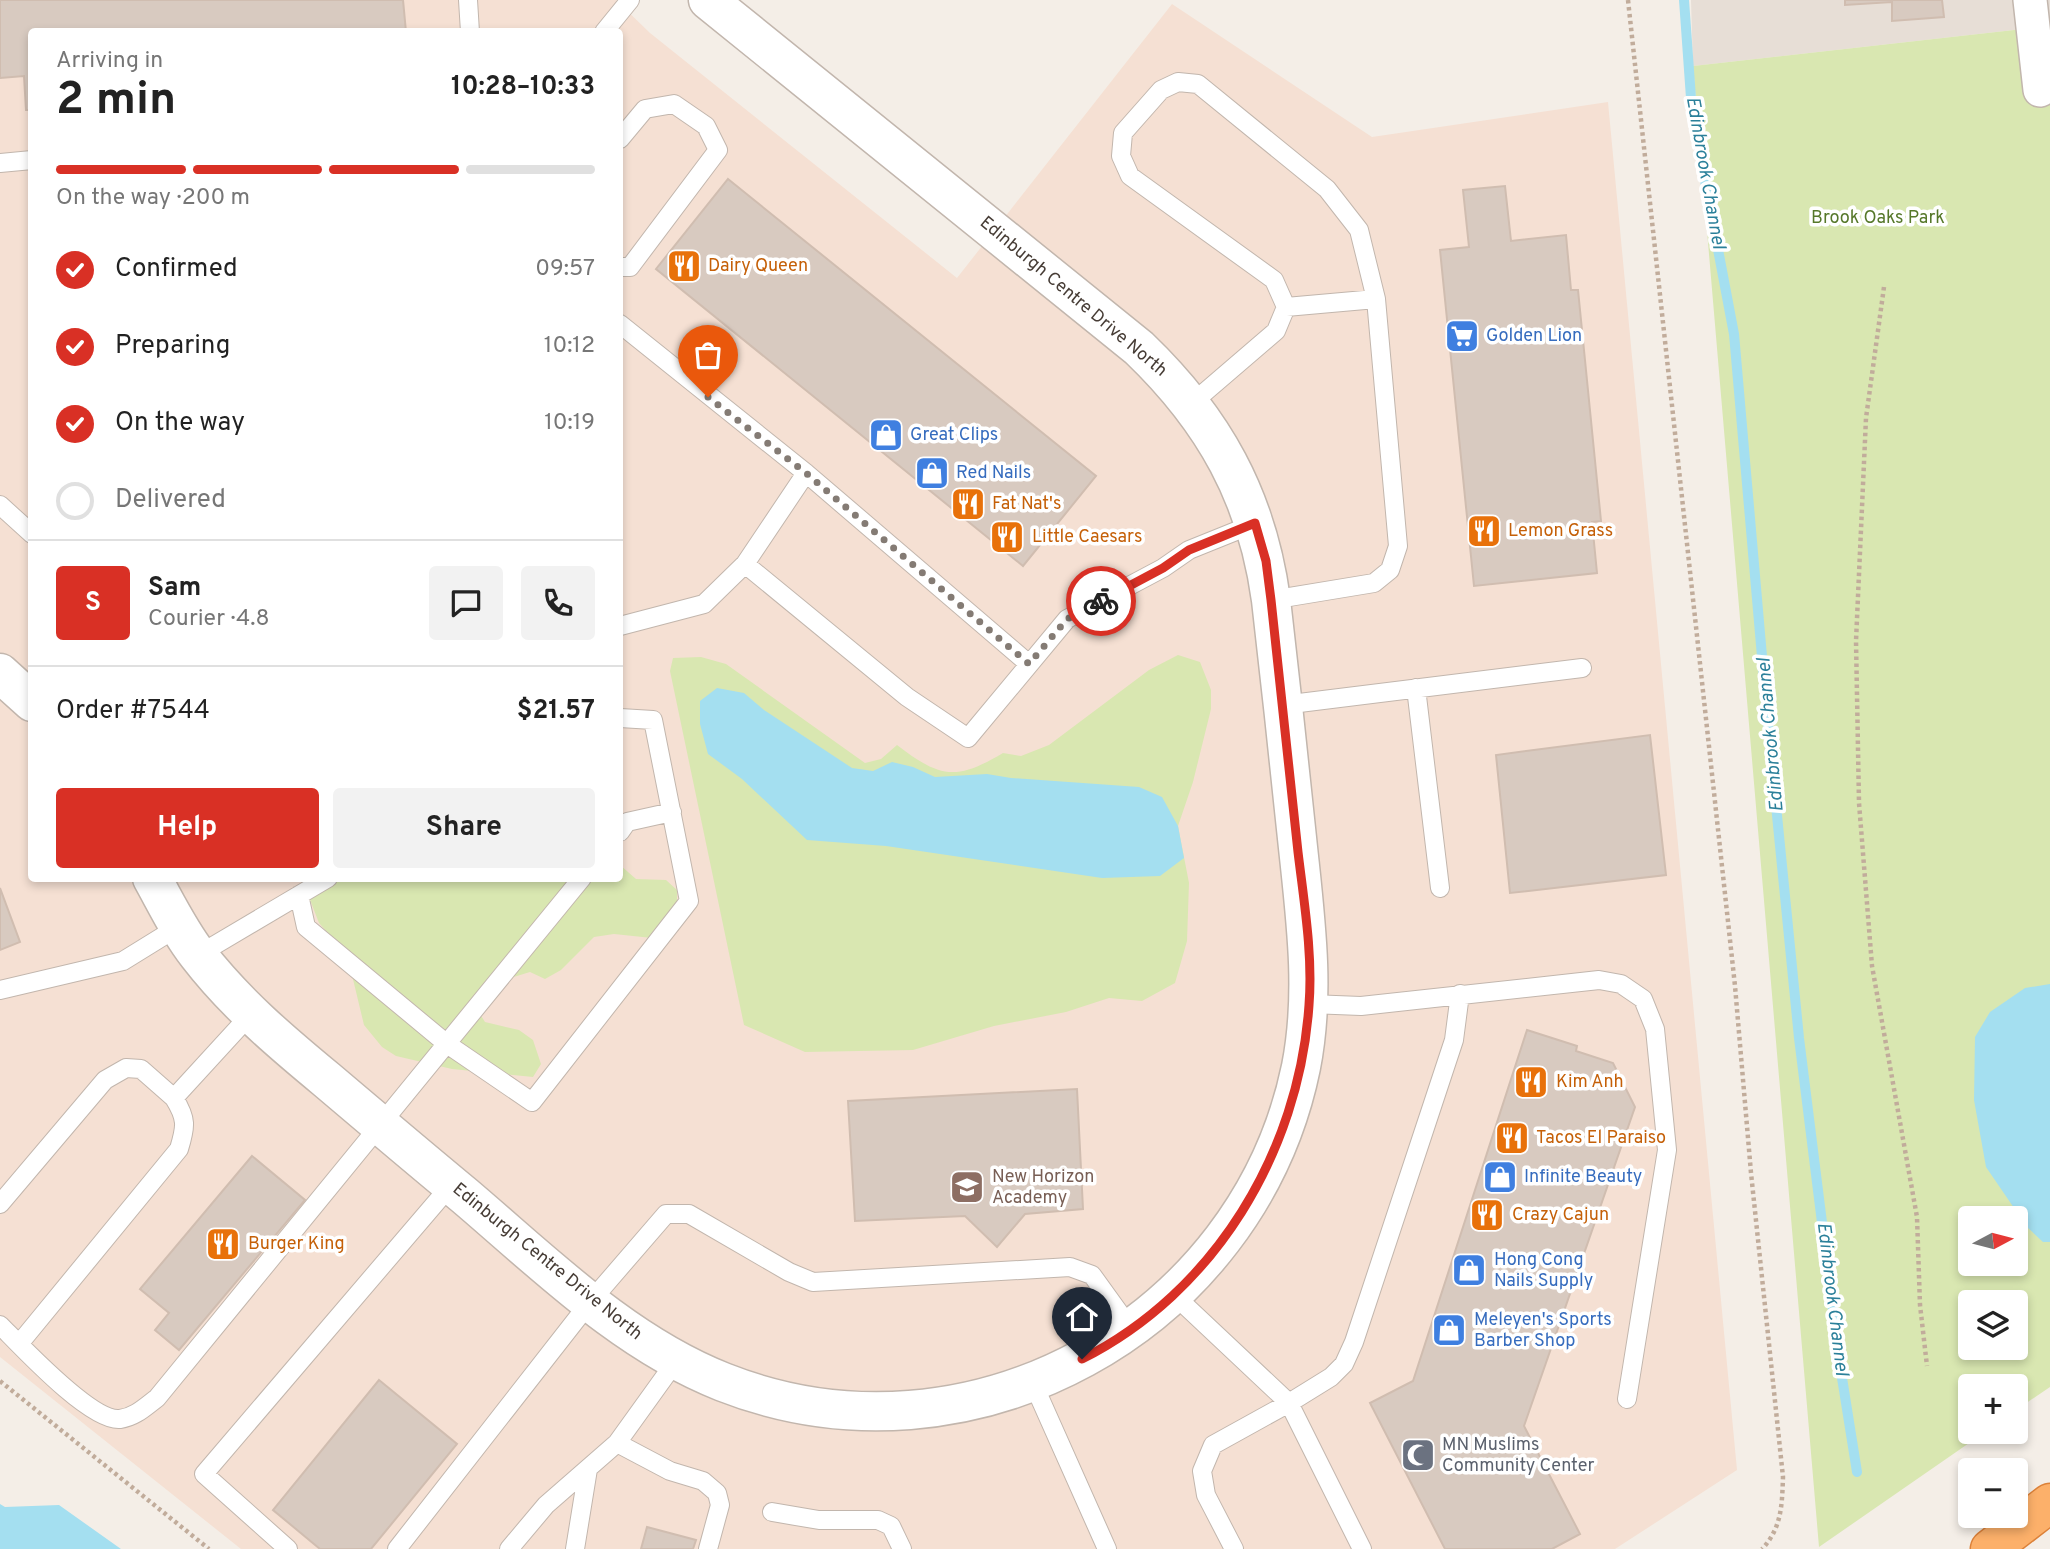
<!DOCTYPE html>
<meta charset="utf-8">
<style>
:root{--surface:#fff;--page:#f2f2f2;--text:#222;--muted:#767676;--line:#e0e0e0;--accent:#d93025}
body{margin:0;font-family:Overpass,sans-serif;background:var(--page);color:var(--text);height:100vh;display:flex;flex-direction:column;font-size:26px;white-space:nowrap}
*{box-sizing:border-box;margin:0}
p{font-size:23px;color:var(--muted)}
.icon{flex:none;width:38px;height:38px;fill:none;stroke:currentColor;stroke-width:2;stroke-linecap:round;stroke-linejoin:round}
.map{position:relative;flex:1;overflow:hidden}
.panel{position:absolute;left:28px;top:28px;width:595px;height:854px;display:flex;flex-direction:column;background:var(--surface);border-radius:7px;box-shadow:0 4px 10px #0003}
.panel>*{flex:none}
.needle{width:46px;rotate:83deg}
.tools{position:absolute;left:1958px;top:1206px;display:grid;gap:14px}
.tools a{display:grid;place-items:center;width:70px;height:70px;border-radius:7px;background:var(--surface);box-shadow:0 4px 10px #0003;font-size:35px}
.pin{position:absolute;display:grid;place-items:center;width:60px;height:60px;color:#fff;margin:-72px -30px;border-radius:50% 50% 50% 0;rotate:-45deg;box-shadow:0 0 7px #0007}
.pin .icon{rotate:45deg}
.courier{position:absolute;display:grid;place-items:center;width:70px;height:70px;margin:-35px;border:5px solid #d93025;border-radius:50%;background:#fff;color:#222;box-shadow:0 2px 9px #0007}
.headline em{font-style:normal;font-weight:700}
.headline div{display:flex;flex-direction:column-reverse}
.headline{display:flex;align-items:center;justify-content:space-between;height:119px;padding:0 28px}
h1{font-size:46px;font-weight:700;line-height:52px}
.bar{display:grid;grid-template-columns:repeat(4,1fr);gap:10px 7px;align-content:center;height:84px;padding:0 28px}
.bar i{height:9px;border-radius:5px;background:var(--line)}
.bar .current{background:var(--accent)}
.bar p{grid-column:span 4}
.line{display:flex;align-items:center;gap:18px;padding:0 28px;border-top:2px solid var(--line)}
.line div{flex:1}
.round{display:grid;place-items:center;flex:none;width:74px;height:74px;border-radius:7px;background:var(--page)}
ol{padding:0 28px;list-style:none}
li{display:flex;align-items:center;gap:21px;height:77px}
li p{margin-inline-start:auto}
li .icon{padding:7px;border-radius:50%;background:var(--accent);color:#fff;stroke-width:4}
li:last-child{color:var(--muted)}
li i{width:38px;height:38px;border:4px solid var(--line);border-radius:50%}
.button{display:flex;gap:14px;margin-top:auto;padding:14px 28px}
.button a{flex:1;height:80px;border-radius:7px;background:var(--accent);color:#fff;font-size:28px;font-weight:700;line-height:80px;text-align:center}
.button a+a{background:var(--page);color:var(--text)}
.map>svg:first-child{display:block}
.residential{fill:#e7ded6}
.commercial{fill:#f5e0d3;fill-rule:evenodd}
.green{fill:#d9e7b1;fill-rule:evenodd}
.water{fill:#a4dff0}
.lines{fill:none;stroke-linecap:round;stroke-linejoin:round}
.stream{stroke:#a4dff0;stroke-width:10}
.building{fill:#d8cac0;stroke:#d0bdb0;stroke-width:2}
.service-casing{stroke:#c2b6ad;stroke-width:20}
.minor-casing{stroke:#c2b6ad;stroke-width:36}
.tertiary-casing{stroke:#c2b6ad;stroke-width:41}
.motorway-casing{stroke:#dc8139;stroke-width:41}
.path{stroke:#c1ac9b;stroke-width:4.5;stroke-dasharray:3.5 3.5;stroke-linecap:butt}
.service{stroke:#fff;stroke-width:18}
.minor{stroke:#fff;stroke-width:33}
.tertiary{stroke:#fff;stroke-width:38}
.motorway{stroke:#fcb06a;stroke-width:38}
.done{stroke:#847b74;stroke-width:7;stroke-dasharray:0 12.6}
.route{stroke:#d93025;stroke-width:9}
.labels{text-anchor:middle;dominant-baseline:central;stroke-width:7;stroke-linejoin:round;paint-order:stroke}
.park-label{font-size:18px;fill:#56782a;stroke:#fff}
.food-label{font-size:18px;fill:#c56008;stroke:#fff;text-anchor:start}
.street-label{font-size:18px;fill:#473d36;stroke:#fff}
.shop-label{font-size:18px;fill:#366cbe;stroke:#fff;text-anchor:start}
.education-label{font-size:18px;fill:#785e54;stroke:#fff;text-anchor:start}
.worship-label{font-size:18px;fill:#5b616d;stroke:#fff;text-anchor:start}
.water-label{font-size:19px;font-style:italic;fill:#2b809a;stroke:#fff}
</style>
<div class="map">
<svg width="2050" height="1549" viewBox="0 0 2050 1549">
<rect width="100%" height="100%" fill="#f4eee7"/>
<path class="residential" d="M1691,0h359v26l-357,40z"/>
<path class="commercial" d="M0,0h616l34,33 307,245 215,-274 200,133 236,-35 129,1368 -122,79h-1374l-241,-192zM32,32h588v846h-588z"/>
<path class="green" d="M2050,26v1361l-34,23v-24h-46v46h15l-166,115 -126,-1481zM1970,1218h46v46h-46zM1970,1302h46v46h-46z
M1178,655l22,7 11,28v19l-18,73 -15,44 11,57 -2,58 -12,42 -33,18 -33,-3 -43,14 -72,14 -81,24 -108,2 -61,-27 -74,-354 3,-13 28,-1 25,7 139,99 16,-4 16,-14c43,33 59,36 106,8l18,3 28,-11 100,-75z
M620,865l16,14 30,1 11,10v30l-6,20 -57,-6 -20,3 -33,33 -16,9 -15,-7 -23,7 -29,32 7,11 34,8 14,10 8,24 -8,13 -81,-8 -56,-13 -14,-9 -18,-22 -12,-50 -16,-33 -17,-19 -17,-44 318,-1z"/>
<path class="water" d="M717,688l27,5 20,17 88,58 21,3 19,-9 21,5 22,10 52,-3 24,4 128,9 23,10 16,29 6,32 -24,18 -58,2 -216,-32 -79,-6 -65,-61 -34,-25 -8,-30v-23z
M2050,984v258h-7l-16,-15 -41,-60 -12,-67 1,-63 15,-25 35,-24z
M0,1504l5,3 54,-2 62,44h-121z"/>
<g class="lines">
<path class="stream" d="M1684,0l8,112 42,222 33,380 32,324 40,321 18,113"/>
</g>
<path class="building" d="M0,0h403l3,32h-374v78h-6l-2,-34 -24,2z
M1845,0h97l2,17 -52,4v-19l-47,3z
M728,179l368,297 -73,90 -367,-297z
M1505,186l6,55 55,-6 5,55h7l23,231 -9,1 5,51 -123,13 -34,-336 29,-3 -6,-57z
M1650,735l16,140 -156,18 -14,-138z
M0,888l20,54 -20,8z
M1527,1030l50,16 -1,5 37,12 22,44 -111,319 56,108 -28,15h-107l-75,-146 43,-22z
M1077,1089l6,120 -58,5 -28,33 -32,-31 -110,5 -7,-120z
M252,1156l53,44 -126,150 -24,-20 14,-17 -29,-24z
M379,1380l78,64 -86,105h-51l-47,-39z
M647,1527l49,13 -3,9h-52z"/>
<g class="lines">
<g class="service-casing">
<path id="service" d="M468,0l2,32
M604,32l26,-32
M620,139l25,-30 29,-5 32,22 12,24 -88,117h-10
M0,163l32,-3
M1286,307l90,-8
M620,324l186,149
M1191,404l85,-73 10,-24 -12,-27 -144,-104 -9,-20 2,-23 38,-43 17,-8 20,2 129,105 32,41 17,69 22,247 -8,24 -16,13 -103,17
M0,505l32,29
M745,564l61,-91 223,191
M620,626l84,-22 41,-40 162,133 61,41 99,-119 96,-51 26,-18 67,-27
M1416,688l24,200
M1283,705l299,-37
M620,832l7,-10 45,-10
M299,895l7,32 141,117 85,58 157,-201 -36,-181 -33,-2
M198,955l130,-77
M0,990l123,-29 55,-34
M1310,1004l51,2 238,-26 22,4 22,15 12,30 12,121 -40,249
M0,1204l105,-124 21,-12 15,1 33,29 77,-84
M1173,1294l116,109 73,146
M0,1325c21,21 91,97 120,94 15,-2 25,-12 37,-21l425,-520
M19,1344l160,-195c7,-23 8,-30 -5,-51
M1033,1383l74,166
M617,1443l53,28 33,10 14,12 3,12 -12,44
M772,1512l47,8h59l13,6 11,23
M288,1549l-84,-75 247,-289
M397,1549l193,-247 76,-88h23l100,58 24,10 257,-15 22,8 39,54
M509,1549l37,-44 71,-62 59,-82
M575,1549l13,-80
M1234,1549l-28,-54 -4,-24 11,-26 76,-42 42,-26 13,-13 10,-22 100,-302 6,-46"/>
</g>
<g class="minor-casing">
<path id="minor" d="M2030,0l10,90"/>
</g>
<g class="tertiary-casing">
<path id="tertiary" d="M0,673l32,29
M152,878c15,27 28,54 46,77 37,48 83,87 129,125 46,39 92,78 138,116 80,68 159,147 258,186 246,97 525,-57 578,-315 15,-76 4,-152 -4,-229 -8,-79 -17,-159 -26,-238 -14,-103 -57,-180 -132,-252l-431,-348"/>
</g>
<g class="motorway-casing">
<path id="motorway" d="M1990,1549l60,-46"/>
</g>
<path class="path" d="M1628,0l107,986 16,187 32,304c-1,27 -1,51 -21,72
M1884,287l-18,131 -10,223 3,162 13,163 45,251 3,88 7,61
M0,1381l209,168"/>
<use href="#service" class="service"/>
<use href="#minor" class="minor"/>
<use href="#tertiary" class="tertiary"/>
<use href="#motorway" class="motorway"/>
</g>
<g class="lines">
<path class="done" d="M708,397l98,76 223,191 38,-45 34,-18"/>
<path class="route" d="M1082,1359c133,-67 217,-207 227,-354 4,-50 -5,-103 -11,-153 -9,-84 -18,-168 -27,-252l-5,-39 -11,-38 -66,27 -26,18 -62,33"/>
</g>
<defs>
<g id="restaurant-square" transform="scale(1.75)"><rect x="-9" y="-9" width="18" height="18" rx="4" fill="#e8710a" stroke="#fff"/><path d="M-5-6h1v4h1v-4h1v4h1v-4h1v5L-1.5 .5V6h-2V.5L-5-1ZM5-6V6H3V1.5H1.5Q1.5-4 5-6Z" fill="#fff"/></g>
<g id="supermarket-square" transform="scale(1.75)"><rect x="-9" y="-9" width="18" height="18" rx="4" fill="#3f7fe0" stroke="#fff"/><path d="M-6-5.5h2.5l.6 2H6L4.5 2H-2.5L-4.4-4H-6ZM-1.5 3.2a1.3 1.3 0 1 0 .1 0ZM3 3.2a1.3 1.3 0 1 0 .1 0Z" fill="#fff"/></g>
<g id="shop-square" transform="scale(1.75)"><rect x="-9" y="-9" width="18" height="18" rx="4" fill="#3f7fe0" stroke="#fff"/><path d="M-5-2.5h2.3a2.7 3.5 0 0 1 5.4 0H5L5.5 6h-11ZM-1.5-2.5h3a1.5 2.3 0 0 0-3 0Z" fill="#fff"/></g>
<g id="school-square" transform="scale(1.75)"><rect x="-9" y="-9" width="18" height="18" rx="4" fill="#8d6e63" stroke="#fff"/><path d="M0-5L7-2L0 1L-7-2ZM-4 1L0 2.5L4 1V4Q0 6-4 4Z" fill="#fff"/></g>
<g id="mosque-square" transform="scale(1.75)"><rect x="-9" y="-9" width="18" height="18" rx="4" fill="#6b7280" stroke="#fff"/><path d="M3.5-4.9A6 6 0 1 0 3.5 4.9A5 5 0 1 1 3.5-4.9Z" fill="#fff"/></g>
</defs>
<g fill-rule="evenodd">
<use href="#restaurant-square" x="684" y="266"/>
<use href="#supermarket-square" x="1462" y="336"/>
<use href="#shop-square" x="886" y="435"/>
<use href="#shop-square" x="932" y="473"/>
<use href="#restaurant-square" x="968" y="504"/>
<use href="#restaurant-square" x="1484" y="531"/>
<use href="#restaurant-square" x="1007" y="537"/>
<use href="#restaurant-square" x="1531" y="1082"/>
<use href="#restaurant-square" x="1512" y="1138"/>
<use href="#shop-square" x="1500" y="1177"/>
<use href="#school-square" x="967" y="1187"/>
<use href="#restaurant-square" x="1487" y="1215"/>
<use href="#restaurant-square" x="223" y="1244"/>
<use href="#shop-square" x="1469" y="1270"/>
<use href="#shop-square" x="1449" y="1330"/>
<use href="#mosque-square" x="1418" y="1455"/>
</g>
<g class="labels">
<g class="park-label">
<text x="1878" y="218">Brook Oaks Park</text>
</g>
<g class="food-label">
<text x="708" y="266">Dairy Queen</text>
<text x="992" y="504">Fat Nat's</text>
<text x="1508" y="531">Lemon Grass</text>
<text x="1032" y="537">Little Caesars</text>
<text x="1556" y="1082">Kim Anh</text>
<text x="1536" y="1138">Tacos El Paraiso</text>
<text x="1512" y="1215">Crazy Cajun</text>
<text x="248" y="1244">Burger King</text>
</g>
<g class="street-label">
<text transform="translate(1073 297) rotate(40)">Edinburgh Centre Drive North</text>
<text transform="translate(547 1262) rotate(39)">Edinburgh Centre Drive North</text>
</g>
<g class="shop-label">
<text x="1486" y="336">Golden Lion</text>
<text x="910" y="435">Great Clips</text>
<text x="956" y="473">Red Nails</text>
<text x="1524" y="1177">Infinite Beauty</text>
<text x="1494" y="1260">Hong Cong<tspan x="1494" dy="21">Nails Supply</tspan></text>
<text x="1474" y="1320">Meleyen's Sports<tspan x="1474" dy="21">Barber Shop</tspan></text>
</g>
<g class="education-label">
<text x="992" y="1177">New Horizon<tspan x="992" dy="21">Academy</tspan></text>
</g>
<g class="worship-label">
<text x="1442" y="1445">MN Muslims<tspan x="1442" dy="21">Community Center</tspan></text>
</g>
<g class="water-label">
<text transform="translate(1705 173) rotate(80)">Edinbrook Channel</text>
<text transform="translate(1771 735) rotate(-95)">Edinbrook Channel</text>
<text transform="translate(1832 1299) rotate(83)">Edinbrook Channel</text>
</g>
</g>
</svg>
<div class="tools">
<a><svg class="needle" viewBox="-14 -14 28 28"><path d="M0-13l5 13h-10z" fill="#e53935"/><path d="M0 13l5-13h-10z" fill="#767676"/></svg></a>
<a><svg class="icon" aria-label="layers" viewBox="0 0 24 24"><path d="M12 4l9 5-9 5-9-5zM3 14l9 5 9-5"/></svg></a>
<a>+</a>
<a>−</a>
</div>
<div class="pin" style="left:708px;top:397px;background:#ea580c"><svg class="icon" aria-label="bag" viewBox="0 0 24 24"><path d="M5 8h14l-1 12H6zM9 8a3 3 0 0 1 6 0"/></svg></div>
<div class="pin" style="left:1082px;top:1359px;background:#1f2937"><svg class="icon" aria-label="home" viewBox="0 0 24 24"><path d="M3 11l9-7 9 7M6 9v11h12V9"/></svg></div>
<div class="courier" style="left:1101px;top:601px"><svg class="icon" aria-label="bike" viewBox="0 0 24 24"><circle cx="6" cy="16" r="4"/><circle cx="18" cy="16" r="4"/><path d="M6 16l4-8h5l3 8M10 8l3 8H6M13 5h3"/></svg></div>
<section class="panel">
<div class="headline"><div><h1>2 min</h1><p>Arriving in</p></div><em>10:28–10:33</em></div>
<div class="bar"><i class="current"></i><i class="current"></i><i class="current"></i><i></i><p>On the way · 200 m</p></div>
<ol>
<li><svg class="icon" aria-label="check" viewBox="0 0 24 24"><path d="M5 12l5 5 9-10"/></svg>Confirmed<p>09:57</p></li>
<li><svg class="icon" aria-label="check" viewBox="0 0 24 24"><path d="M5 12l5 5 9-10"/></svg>Preparing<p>10:12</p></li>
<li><svg class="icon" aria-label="check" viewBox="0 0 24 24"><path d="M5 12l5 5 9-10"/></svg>On the way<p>10:19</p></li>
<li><i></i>Delivered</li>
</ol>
<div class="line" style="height:126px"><b class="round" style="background:var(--accent);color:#fff">S</b><div><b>Sam</b><p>Courier · 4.8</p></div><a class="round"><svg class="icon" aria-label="chat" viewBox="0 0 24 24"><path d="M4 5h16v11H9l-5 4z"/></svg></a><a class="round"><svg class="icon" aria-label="phone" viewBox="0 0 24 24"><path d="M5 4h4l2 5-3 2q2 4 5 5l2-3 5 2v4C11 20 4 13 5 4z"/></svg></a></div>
<div class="line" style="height:91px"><div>Order #7544</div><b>$21.57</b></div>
<div class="button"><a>Help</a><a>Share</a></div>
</section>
</div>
